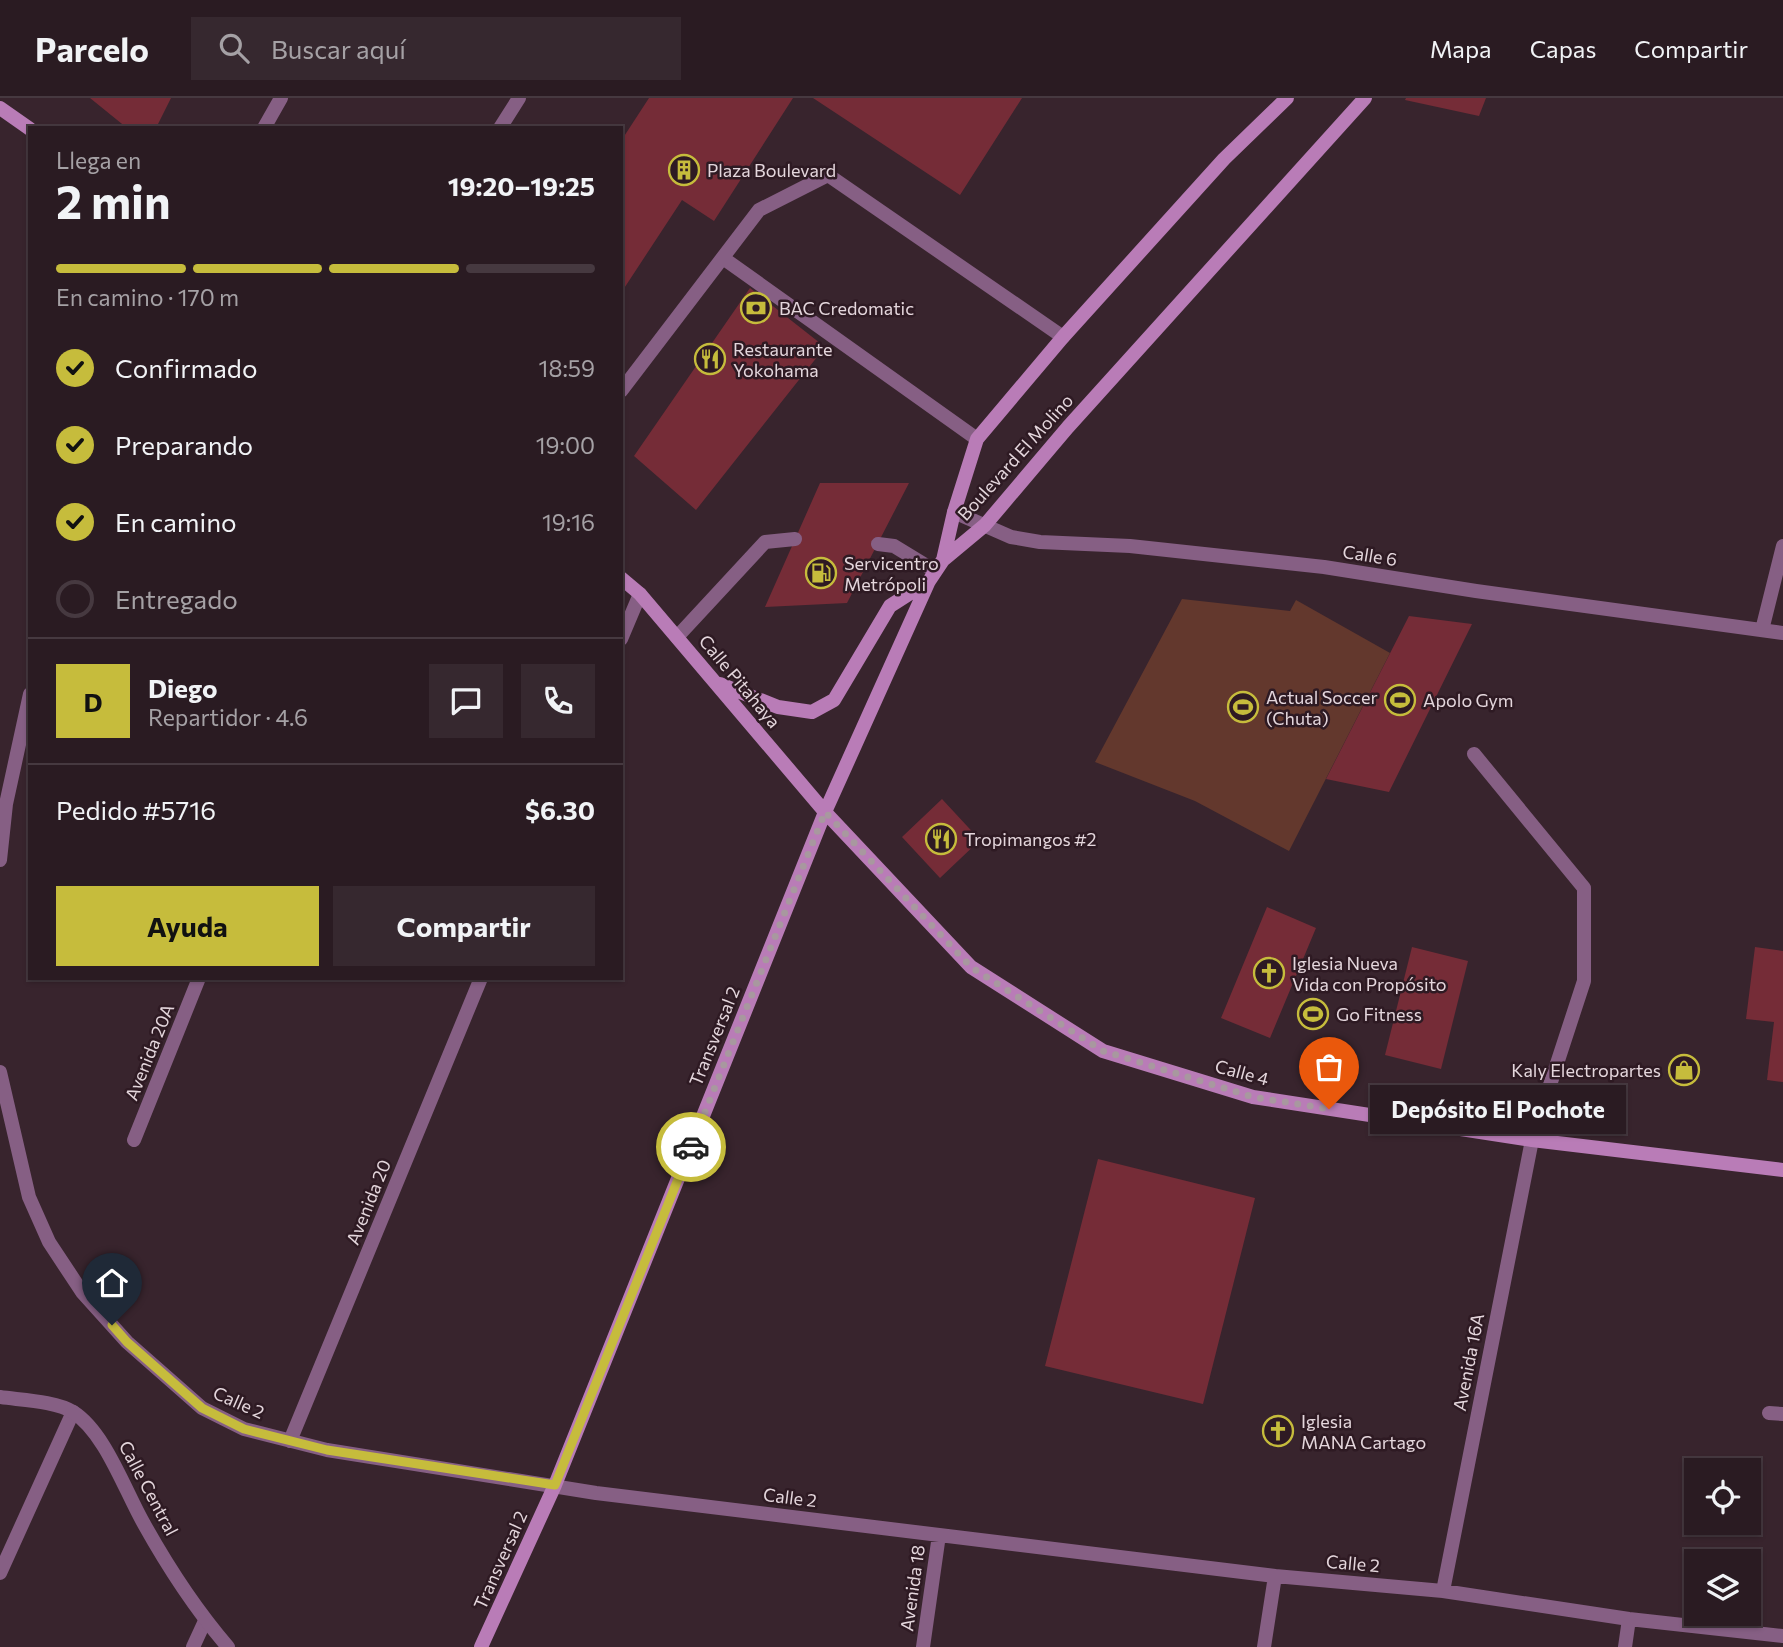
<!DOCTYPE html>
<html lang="es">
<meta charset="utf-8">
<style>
:root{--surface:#2a1b22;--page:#36282f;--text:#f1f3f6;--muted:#a5a1a5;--line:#463940;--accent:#c6bc3c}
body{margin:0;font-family:Commissioner,sans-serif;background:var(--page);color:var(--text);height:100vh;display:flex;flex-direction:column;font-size:26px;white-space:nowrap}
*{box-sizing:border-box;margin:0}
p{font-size:23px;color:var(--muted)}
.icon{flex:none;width:38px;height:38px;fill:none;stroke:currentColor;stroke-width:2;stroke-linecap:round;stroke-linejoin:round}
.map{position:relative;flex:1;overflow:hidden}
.panel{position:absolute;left:28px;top:28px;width:595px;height:854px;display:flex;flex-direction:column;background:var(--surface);border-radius:0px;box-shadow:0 2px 5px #0004,0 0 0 2px var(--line)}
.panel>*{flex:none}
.controls{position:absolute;left:1684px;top:1360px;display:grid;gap:14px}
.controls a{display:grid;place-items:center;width:77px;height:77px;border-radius:0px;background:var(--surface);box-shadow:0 2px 5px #0004,0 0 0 2px var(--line);font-size:35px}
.pin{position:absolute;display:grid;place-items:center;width:60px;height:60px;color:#fff;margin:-72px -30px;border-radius:50% 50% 50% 0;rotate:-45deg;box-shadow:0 0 7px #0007}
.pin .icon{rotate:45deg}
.courier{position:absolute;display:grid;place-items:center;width:70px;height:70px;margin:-35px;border:5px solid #c6bc3c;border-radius:50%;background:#fff;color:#222;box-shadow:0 2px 9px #0007}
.bubble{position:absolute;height:49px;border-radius:0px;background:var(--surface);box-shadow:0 2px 5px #0004,0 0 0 2px var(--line);font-size:23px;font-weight:700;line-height:49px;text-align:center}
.overview em{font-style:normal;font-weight:700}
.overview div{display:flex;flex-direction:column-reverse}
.overview{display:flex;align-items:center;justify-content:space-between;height:119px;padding:0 28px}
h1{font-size:46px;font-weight:700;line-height:52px}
.bar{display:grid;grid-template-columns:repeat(4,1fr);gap:10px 7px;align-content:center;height:84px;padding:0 28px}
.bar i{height:9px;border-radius:5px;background:var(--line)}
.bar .active{background:var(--accent)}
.bar p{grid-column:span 4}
.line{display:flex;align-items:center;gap:18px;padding:0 28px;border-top:2px solid var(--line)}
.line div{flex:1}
.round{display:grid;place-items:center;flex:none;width:74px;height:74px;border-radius:0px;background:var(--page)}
ol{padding:0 28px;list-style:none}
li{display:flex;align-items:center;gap:21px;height:77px}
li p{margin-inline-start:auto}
li .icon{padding:7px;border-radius:50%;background:var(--accent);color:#111;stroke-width:4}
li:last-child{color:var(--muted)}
li i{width:38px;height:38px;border:4px solid var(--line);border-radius:50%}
.button{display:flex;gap:14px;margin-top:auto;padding:14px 28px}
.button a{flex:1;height:80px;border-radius:0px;background:var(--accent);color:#111;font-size:28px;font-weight:700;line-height:80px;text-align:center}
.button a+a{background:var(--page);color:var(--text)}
header{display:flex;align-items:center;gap:42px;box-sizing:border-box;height:98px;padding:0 35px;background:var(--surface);border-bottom:2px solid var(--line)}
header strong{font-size:33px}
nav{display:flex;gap:38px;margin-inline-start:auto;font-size:24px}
.search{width:490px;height:63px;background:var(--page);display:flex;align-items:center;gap:18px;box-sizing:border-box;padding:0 24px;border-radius:0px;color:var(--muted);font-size:26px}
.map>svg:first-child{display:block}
.green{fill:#63382d}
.building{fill:#752c37}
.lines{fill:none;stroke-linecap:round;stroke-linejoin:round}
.lane{stroke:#865f84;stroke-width:14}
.street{stroke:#865f84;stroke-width:14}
.secondary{stroke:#b97cb7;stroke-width:14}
.done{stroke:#a8989f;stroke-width:7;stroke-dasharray:0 12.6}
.route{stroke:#c6bc3c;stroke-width:9}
.labels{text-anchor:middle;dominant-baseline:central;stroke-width:5;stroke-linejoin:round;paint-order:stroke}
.poi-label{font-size:18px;fill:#e4d6dc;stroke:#2e1a23;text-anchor:start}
.street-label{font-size:18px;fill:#e4d6dc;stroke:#2e1a23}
</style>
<header>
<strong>Parcelo</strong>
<div class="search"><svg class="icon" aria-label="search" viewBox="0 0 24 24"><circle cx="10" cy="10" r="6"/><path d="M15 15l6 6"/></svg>Buscar aquí</div>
<nav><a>Mapa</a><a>Capas</a><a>Compartir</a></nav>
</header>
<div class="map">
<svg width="1783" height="1549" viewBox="0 0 1783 1549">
<rect width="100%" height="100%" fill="#38242d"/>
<path class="green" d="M1182,501l108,12 6,-11 94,53 -101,198 -94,-50 -100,-39z"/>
<path class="building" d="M90,0h81l-15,30h-29z
M649,0h144l-79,123 -32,-21 -61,93v-152z
M813,0h209l-62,97z
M1406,0h80l-7,18 -74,-16z
M750,190l75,59 -129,163 -62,-54z
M820,385h89l-62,120 -82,4z
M1409,518l63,8 -83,168 -63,-13z
M942,701l38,41 -40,38 -38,-41z
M1267,809l49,21 -46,110 -49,-20z
M1412,849l56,14 -27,108 -56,-14z
M1755,849l28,4v131l-16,-2 7,-58 -28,-3z
M1098,1061l157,39 -52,206 -158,-38z"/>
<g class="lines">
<path class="lane" d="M723,160l254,181
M621,293l138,-181 69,-35 235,162
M878,446l16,2 41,25
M677,539l88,-95 30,-3
M1474,656l110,134v93l-52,159
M0,1475l73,-161
M193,1549l12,-26"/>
<path class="street" d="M264,30l17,-30
M500,30l19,-30
M954,414l57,25 29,5 90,4 194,21 152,24 307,42
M1762,532l21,-84
M621,541l19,-45
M0,762l6,-56 24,-110
M0,974l29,125 20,45 33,50 45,50 75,66 42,21 83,21 269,43 679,83 168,15 186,28 154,17
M134,1042l65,-162
M0,1299c20,3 56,4 73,15 32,20 52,79 71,112 24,43 52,86 84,123
M1769,1315l14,1
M290,1343l191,-463
M1443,1493l89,-451
M923,1549l16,-112
M1264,1549l11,-71
M1625,1549l4,-28"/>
<path class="secondary" d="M0,10l30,21
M943,462l11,-48 23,-73 86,-102 161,-178 63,-61
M621,480l19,16 185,218 146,155 132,84 150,46 279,43 251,30
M720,586l58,23 34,5 22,-12 56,-94 39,-25
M481,1549l74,-162 270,-673 104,-231 14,-21 42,-35 83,-98 297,-329"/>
</g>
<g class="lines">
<path class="done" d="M691,1049l134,-335 146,155 132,84 150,46 76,12"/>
<path class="route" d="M112,1227l15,17 75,66 42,21 83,21 228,35 136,-338"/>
</g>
<defs>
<g id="building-ring" transform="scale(1.575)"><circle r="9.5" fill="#2e1a23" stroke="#c6bc3c" stroke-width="1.5"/><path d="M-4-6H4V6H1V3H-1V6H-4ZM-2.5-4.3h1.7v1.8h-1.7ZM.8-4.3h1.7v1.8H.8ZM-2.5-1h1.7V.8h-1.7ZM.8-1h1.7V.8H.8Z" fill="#c6bc3c"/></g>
<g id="bank-ring" transform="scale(1.575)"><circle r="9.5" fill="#2e1a23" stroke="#c6bc3c" stroke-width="1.5"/><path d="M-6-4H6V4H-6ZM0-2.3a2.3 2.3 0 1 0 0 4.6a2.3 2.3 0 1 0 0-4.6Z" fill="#c6bc3c"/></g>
<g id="restaurant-ring" transform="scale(1.575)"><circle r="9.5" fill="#2e1a23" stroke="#c6bc3c" stroke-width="1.5"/><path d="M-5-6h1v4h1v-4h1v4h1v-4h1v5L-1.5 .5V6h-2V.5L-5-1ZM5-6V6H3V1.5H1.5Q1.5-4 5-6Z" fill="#c6bc3c"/></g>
<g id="fuel-ring" transform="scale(1.575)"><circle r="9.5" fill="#2e1a23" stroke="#c6bc3c" stroke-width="1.5"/><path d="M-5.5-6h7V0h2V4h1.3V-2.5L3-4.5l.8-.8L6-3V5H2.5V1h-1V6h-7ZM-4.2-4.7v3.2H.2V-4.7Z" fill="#c6bc3c"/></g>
<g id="stadium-ring" transform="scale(1.575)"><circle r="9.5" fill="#2e1a23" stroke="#c6bc3c" stroke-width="1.5"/><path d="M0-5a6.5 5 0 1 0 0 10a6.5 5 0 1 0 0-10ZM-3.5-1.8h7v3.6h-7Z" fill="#c6bc3c"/></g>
<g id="church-ring" transform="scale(1.575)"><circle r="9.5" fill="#2e1a23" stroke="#c6bc3c" stroke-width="1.5"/><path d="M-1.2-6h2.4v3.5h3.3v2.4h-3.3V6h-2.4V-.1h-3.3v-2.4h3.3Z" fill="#c6bc3c"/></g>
<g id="shop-ring" transform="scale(1.575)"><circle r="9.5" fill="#2e1a23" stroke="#c6bc3c" stroke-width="1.5"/><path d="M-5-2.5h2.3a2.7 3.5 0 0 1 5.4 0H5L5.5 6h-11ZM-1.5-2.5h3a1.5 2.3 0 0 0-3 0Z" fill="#c6bc3c"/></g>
</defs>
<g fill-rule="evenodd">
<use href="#building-ring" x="684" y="72"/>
<use href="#bank-ring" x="756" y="210"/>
<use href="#restaurant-ring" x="710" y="261"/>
<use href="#fuel-ring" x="821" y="475"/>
<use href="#stadium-ring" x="1400" y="602"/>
<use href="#stadium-ring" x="1243" y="609"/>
<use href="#restaurant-ring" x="941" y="741"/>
<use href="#church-ring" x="1269" y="875"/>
<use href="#stadium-ring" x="1313" y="916"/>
<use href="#shop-ring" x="1684" y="972"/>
<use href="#church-ring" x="1278" y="1333"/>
</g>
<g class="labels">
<g class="poi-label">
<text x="707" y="72">Plaza Boulevard</text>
<text x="779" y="210">BAC Credomatic</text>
<text x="733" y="251">Restaurante<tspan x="733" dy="21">Yokohama</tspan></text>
<text x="844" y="465">Servicentro<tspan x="844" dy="21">Metrópoli</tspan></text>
<text x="1266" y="599">Actual Soccer<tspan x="1266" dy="21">(Chuta)</tspan></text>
<text x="1423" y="602">Apolo Gym</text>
<text x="964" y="741">Tropimangos #2</text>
<text x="1292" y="865">Iglesia Nueva<tspan x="1292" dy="21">Vida con Propósito</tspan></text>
<text x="1336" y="916">Go Fitness</text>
<text x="1661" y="972" text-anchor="end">Kaly Electropartes</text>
<text x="1301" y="1323">Iglesia<tspan x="1301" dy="21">MANA Cartago</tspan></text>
</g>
<g class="street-label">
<text transform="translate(1015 359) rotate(-48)">Boulevard El Molino</text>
<text transform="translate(1370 457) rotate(9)">Calle 6</text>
<text transform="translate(740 583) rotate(50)">Calle Pitahaya</text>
<text transform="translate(714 938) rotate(-68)">Transversal 2</text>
<text transform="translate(149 954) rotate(-68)">Avenida 20A</text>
<text transform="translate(1242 974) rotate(15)">Calle 4</text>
<text transform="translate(368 1104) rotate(-68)">Avenida 20</text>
<text transform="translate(1468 1264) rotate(-79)">Avenida 16A</text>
<text transform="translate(239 1304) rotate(24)">Calle 2</text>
<text transform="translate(149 1390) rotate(62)">Calle Central</text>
<text transform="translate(790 1399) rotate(7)">Calle 2</text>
<text transform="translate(500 1462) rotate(-66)">Transversal 2</text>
<text transform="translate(1353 1465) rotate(5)">Calle 2</text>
<text transform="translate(912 1490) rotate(-82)">Avenida 18</text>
</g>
</g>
</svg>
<div class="controls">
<a><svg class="icon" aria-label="locate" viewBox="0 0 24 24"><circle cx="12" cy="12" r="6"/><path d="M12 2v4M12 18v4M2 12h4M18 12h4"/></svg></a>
<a><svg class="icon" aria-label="layers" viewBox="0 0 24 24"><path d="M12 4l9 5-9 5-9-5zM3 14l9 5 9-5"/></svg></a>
</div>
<div class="pin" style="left:1329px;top:1011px;background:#ea580c"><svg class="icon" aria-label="bag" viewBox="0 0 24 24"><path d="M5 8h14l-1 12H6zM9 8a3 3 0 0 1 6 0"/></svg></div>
<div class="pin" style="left:112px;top:1227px;background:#1f2937"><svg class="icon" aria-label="home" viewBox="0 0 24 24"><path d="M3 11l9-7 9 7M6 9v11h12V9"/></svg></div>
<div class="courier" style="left:691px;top:1049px"><svg class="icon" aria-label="car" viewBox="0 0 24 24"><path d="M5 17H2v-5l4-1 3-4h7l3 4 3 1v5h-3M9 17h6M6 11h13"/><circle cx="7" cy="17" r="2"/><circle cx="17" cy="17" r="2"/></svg></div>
<div class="bubble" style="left:1370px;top:987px;width:256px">Depósito El Pochote</div>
<section class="panel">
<div class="overview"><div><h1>2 min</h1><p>Llega en</p></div><em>19:20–19:25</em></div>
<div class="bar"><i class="active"></i><i class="active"></i><i class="active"></i><i></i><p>En camino · 170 m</p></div>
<ol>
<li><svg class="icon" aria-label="check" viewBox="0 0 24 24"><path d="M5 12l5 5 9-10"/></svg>Confirmado<p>18:59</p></li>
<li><svg class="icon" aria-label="check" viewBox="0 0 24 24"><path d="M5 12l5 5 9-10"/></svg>Preparando<p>19:00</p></li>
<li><svg class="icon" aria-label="check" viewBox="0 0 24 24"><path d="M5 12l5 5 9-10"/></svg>En camino<p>19:16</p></li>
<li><i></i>Entregado</li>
</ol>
<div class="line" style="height:126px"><b class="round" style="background:var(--accent);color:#111">D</b><div><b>Diego</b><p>Repartidor · 4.6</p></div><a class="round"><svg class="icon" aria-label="chat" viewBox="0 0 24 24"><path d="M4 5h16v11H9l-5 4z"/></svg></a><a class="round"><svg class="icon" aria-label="phone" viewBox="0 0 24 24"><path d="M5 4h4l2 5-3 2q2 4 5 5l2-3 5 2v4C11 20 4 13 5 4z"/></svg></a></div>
<div class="line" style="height:91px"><div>Pedido #5716</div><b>$6.30</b></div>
<div class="button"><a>Ayuda</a><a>Compartir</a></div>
</section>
</div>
